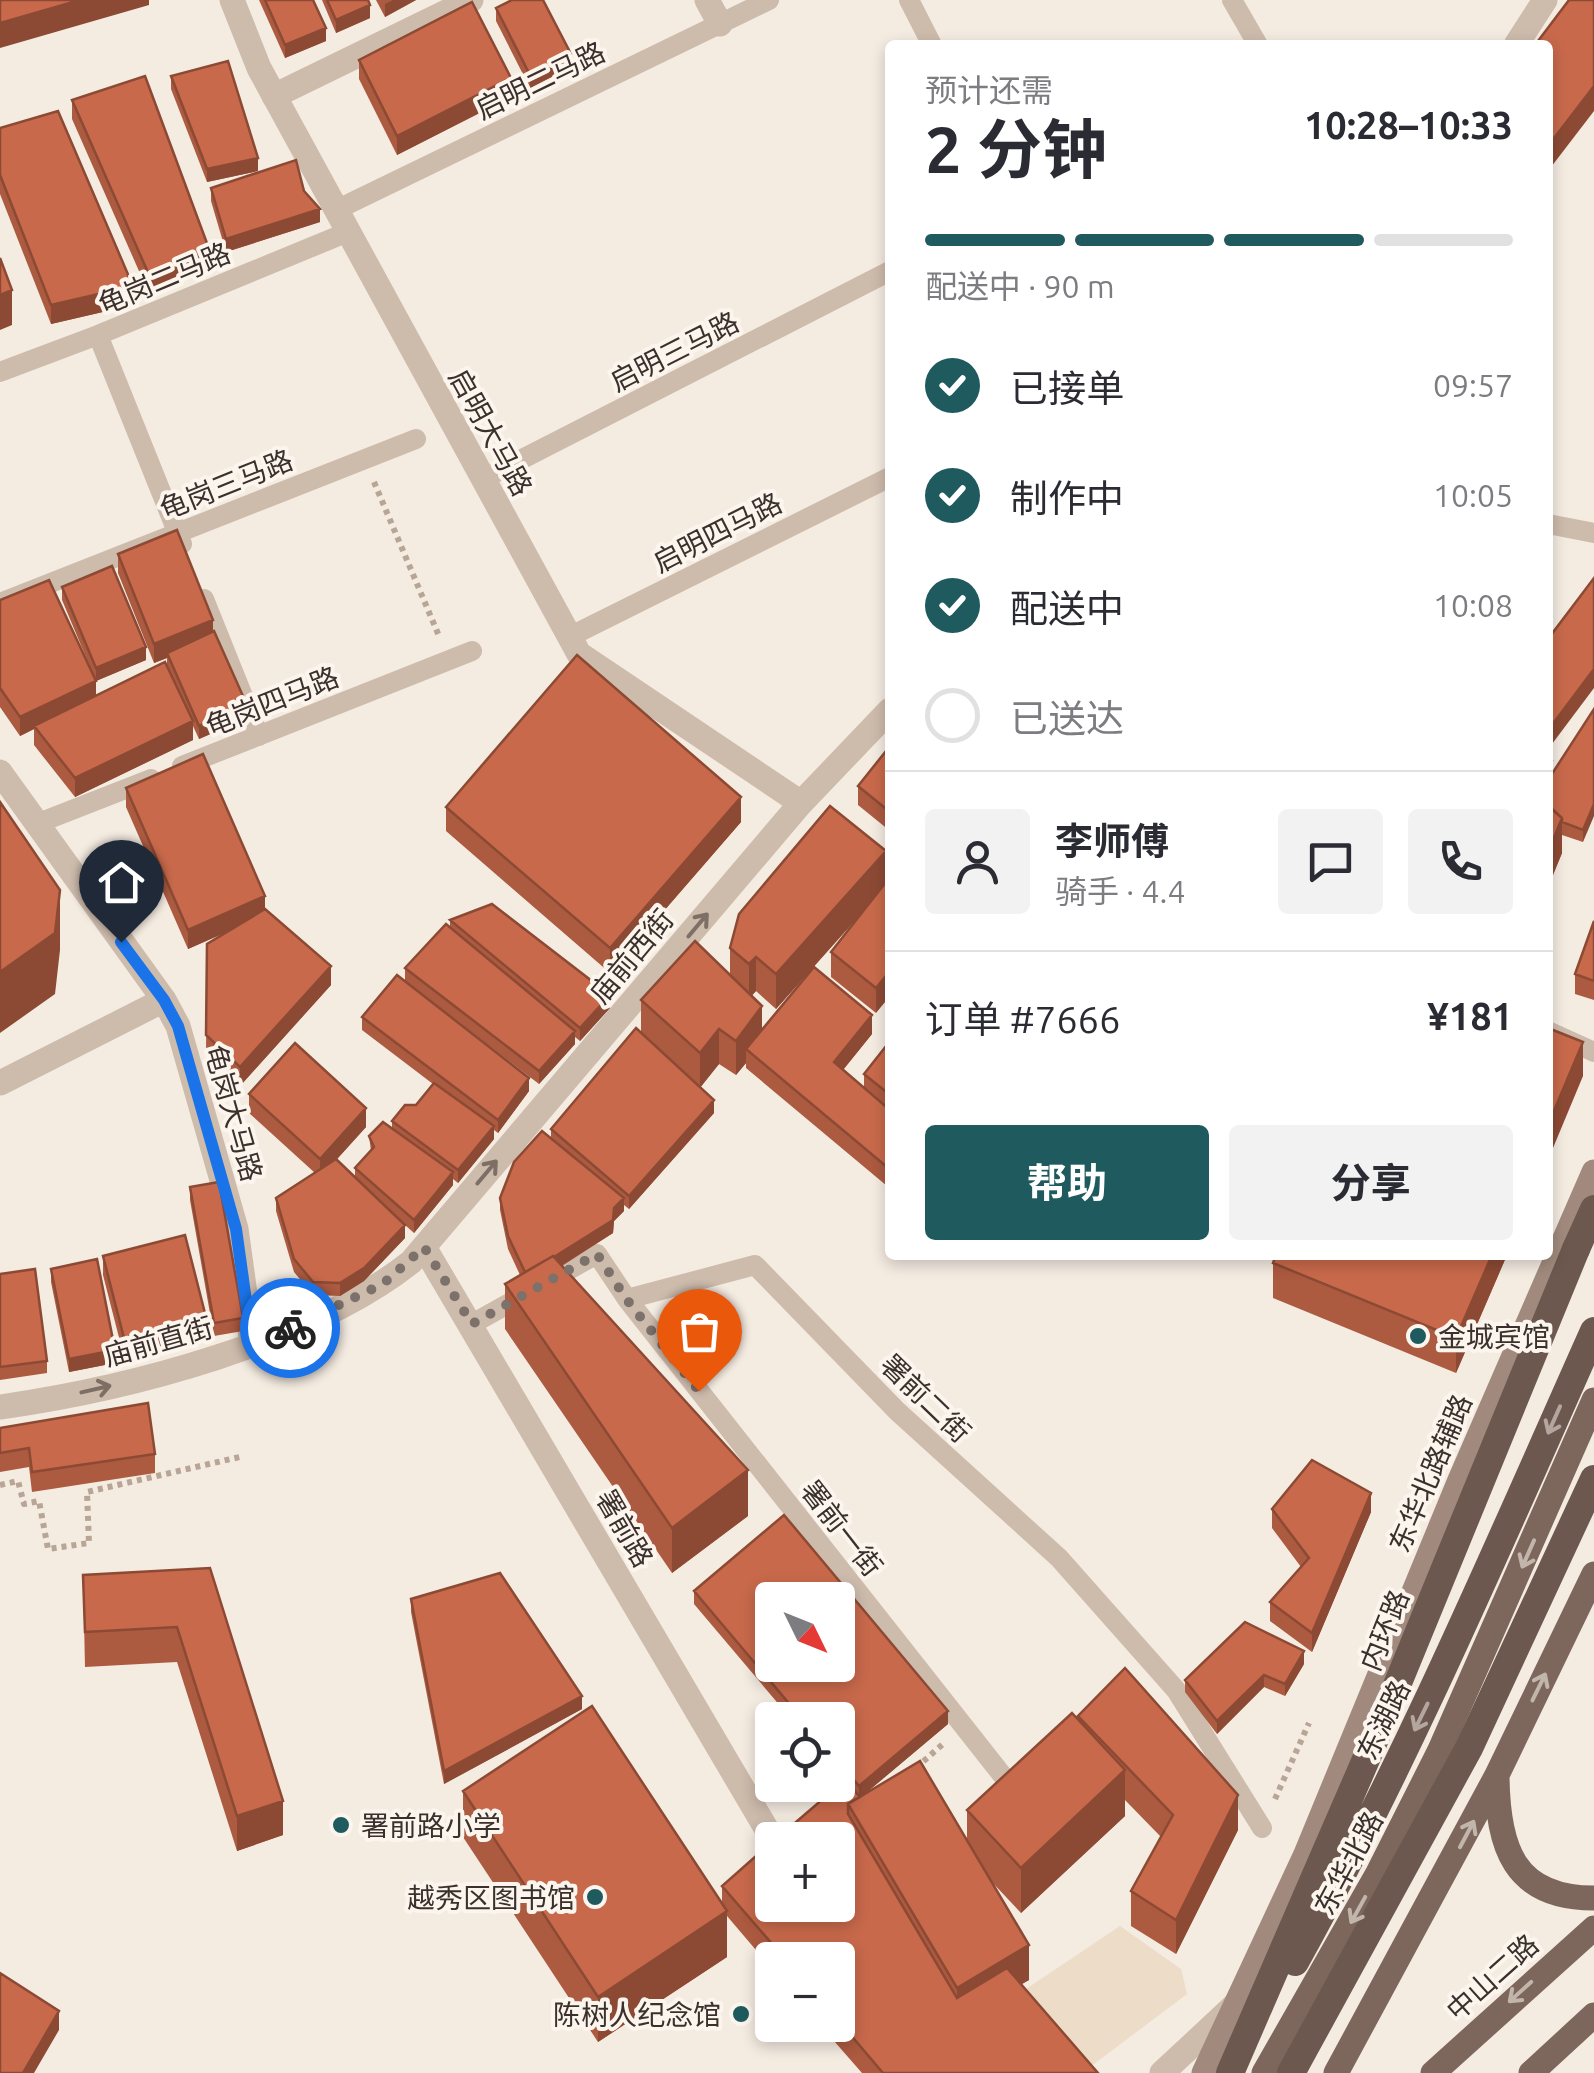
<!DOCTYPE html>
<html lang="zh">
<meta charset="utf-8">
<style>
:root{--surface:#fff;--page:#f2f2f3;--text:#2b2b33;--muted:#7c7c81;--line:#e1e1e2;--accent:#1f5a5e}
body{margin:0;font-family:Ubuntu,"Noto Sans SC",sans-serif;background:var(--page);color:var(--text);height:100vh;display:flex;flex-direction:column;font-size:38px;white-space:nowrap}
*{box-sizing:border-box;margin:0}
p{font-size:32px;color:var(--muted)}
.icon{flex:none;width:55px;height:55px;fill:none;stroke:currentColor;stroke-width:2;stroke-linecap:round;stroke-linejoin:round}
.map{position:relative;flex:1;overflow:hidden}
.side{position:absolute;left:885px;top:40px;width:668px;height:1220px;display:flex;flex-direction:column;background:var(--surface);border-radius:10px;box-shadow:0 5px 15px #0003}
.side>*{flex:none}
.needle{width:65px;rotate:133deg}
.controls{position:absolute;left:755px;top:1582px;display:grid;gap:20px}
.controls a{display:grid;place-items:center;width:100px;height:100px;border-radius:10px;background:var(--surface);box-shadow:0 5px 15px #0003;font-size:50px}
.pin{position:absolute;display:grid;place-items:center;width:85px;height:85px;color:#fff;margin:-102px -42px;border-radius:50% 50% 50% 0;rotate:-45deg;box-shadow:0 0 10px #0007}
.pin .icon{rotate:45deg}
.courier{position:absolute;display:grid;place-items:center;width:100px;height:100px;margin:-50px;border:8px solid #1a73e8;border-radius:50%;background:#fff;color:#222;box-shadow:0 2px 12px #0007}
.overview em{font-style:normal;font-weight:700}
.overview div{display:flex;flex-direction:column-reverse}
.overview{display:flex;align-items:center;justify-content:space-between;height:170px;padding:0 40px}
h1{font-size:65px;font-weight:700;line-height:75px}
.bar{display:grid;grid-template-columns:repeat(4,1fr);gap:15px 10px;align-content:center;height:120px;padding:0 40px}
.bar i{height:12px;border-radius:8px;background:var(--line)}
.bar .on{background:var(--accent)}
.bar p{grid-column:span 4}
.line{display:flex;align-items:center;gap:25px;padding:0 40px;border-top:2px solid var(--line)}
.line div{flex:1}
.round{display:grid;place-items:center;flex:none;width:105px;height:105px;border-radius:10px;background:var(--page)}
ol{padding:0 40px;list-style:none}
li{display:flex;align-items:center;gap:30px;height:110px}
li p{margin-inline-start:auto}
li .icon{padding:10px;border-radius:50%;background:var(--accent);color:#fff;stroke-width:4}
li:last-child{color:var(--muted)}
li i{width:55px;height:55px;border:5px solid var(--line);border-radius:50%}
.button{display:flex;gap:20px;margin-top:auto;padding:20px 40px}
.button a{flex:1;height:115px;border-radius:10px;background:var(--accent);color:#fff;font-size:40px;font-weight:700;line-height:115px;text-align:center}
.button a+a{background:var(--page);color:var(--text)}
.map>svg:first-child{display:block}
.plaza{fill:#ecdcc8}
.lines{fill:none;stroke-linecap:round;stroke-linejoin:round}
.path{stroke:#b9a596;stroke-width:6;stroke-dasharray:5 5;stroke-linecap:butt}
.service{stroke:#cdbbac;stroke-width:20}
.pedestrian{stroke:#cdbbac;stroke-width:25}
.minor{stroke:#cdbbac;stroke-width:25}
.tertiary{stroke:#cdbbac;stroke-width:25}
.secondary{stroke:#a18a7d;stroke-width:25}
.primary{stroke:#7d675c;stroke-width:25}
.trunk{stroke:#6c584f;stroke-width:28}
.trunk-bridge{stroke:#6c584f;stroke-width:28}
.wall{fill:#ac5a40}
.shaded-wall{fill:#8c4a34}
.building{fill:#c8694b;stroke:#8c4a34;stroke-width:2.5;fill-rule:evenodd}
.oneway{stroke:#7d6f65}
.oneway2{stroke:#b4a69e}
.oneway3{stroke:#c2b5ac}
.done{stroke:#7c716b;stroke-width:10;stroke-dasharray:0 18}
.route{stroke:#1a73e8;stroke-width:12}
.poi-dot{fill:#1f5a5e;stroke:#fbf5ee;stroke-width:4}
.labels{text-anchor:middle;dominant-baseline:central;stroke-width:8;stroke-linejoin:round;paint-order:stroke}
.street-label{font-size:28px;fill:#3b302b;stroke:#fbf5ee}
.poi-label{font-size:28px;fill:#3b302b;stroke:#fbf5ee;text-anchor:start}
</style>
<div class="map">
<svg width="1594" height="2073" viewBox="0 0 1594 2073">
<rect width="100%" height="100%" fill="#f4ebe1"/>
<path class="plaza" d="M1120,1926l61,43 6,25 -105,79 -129,-35z"/>
<g class="lines">
<path class="path" d="M374,482l65,154
M1548,760l13,9
M0,1485l18,-4 6,23 15,-3 9,48 41,-6 -2,-51 157,-36
M916,1768l28,-25
M1275,1799l34,-76"/>
<path class="service" d="M909,0l23,45
M1232,0l26,45
M336,210l433,-210
M98,335l84,209
M0,372l98,-37 250,-103
M483,479l407,-208
M1548,524l46,9
M204,599l55,137
M0,603l416,-164
M569,637l321,-160
M182,766l290,-115
M36,824l115,-45
M1548,1031l46,21
M627,1299l387,491
M472,1324l125,-70 30,45 128,-34 142,146 162,147 117,132 86,138"/>
<path class="pedestrian" d="M707,0l13,24
M274,96l197,-96"/>
<path class="minor" d="M232,0l27,68 320,586 222,149
M1516,45l29,-45
M0,772l164,228 14,26 58,203 16,115
M0,1083l164,-83
M0,1407c128,-18 310,-65 411,-145l390,-459 89,-93"/>
<path class="tertiary" d="M424,1247l349,593
M1162,2073l73,-68"/>
<path class="secondary" d="M1204,2073l102,-219 154,-374 134,-308"/>
<path class="primary" d="M1497,1777c1,70 16,121 97,121
M1264,2073l114,-200 61,-121 155,-352
M1336,2073l161,-298 97,-201
M1433,2073l161,-145
M1531,2073l63,-58"/>
<path class="trunk" d="M1576,1249l18,-40
M1291,2073l178,-325 125,-269"/>
<path class="trunk-bridge" d="M1295,1962c113,-204 204,-418 299,-631
M1230,2073l147,-339 199,-485"/>
</g>
<path class="wall" d="M259,0h54l13,41 -41,17z
M322,0h46l2,18 -34,15z
M376,0h40l-31,17z
M496,8l75,59 -41,21 -34,-67z
M359,60l152,37 -114,58 -38,-76z
M171,76l87,95 -51,11 -36,-93z
M72,100l136,165 -58,31 -78,-177z
M0,128l133,177 -82,19 -51,-130z
M211,188l93,3 16,31 -94,30 -15,-51z
M118,554l95,78 34,86 -48,21 -6,-13v14l-118,57 -41,-52v-16l-14,7 -20,-29v-107l96,96 71,-30v-8l-13,5 -36,-90z
M1594,578l-42,166 -4,-3v-102z
M62,587l84,73 -50,21 -34,-81z
M1594,709l-11,133 -21,-7v18l-14,34v-107z
M890,746v85l-32,-26v-19z
M126,788l139,122 66,75 -91,101 -34,-32 1,-110 22,-13 -41,18 -62,-142z
M446,807l295,15 -131,151 -164,-142z
M886,851l-10,162 -45,-36v-25l29,-38 -84,95 -20,-18 -4,4 10,34 110,5 -29,36 21,18v-14l26,-33v142l-3,3 -141,-118v-5l-10,12 -17,-11 -19,23 14,26 -85,96 -5,-4v6l-10,10 -1,12 -51,33 186,250 -76,57 -167,-244v-45l15,-9 -12,-26 -8,-39v-12l51,-60v-9l90,-95v-34l89,-25v-27z
M450,920l160,88 -30,33 -5,-4v7l-36,40 -134,-103v-13l45,-41z
M1594,921v79l-19,-6v-20z
M362,1017l167,74 -31,42 -4,-3v9l-36,44 -5,-4v6l-39,48 -9,-8v13l-41,43 -24,15 -27,-1 -19,-23 -18,-61v-13l39,-25 -66,-60v-19l117,33 -30,33 19,18v-10l16,-17 -2,-15 23,-8v-7l24,-16 17,-21 -71,-54z
M190,1187l53,131v13l-29,5 -24,-136z
M1276,1255h231l-51,118 -183,-75v-35z
M103,1256l104,84 -82,21 -22,-86z
M51,1269l64,94 -46,9 -18,-90z
M0,1274l47,87v12l-47,7z
M0,1428l155,26v19l-123,19 -3,-25 -29,5z
M1272,1509l99,3 -59,140 -42,-31v-19l31,-35 -29,-39z
M210,1568l73,267 -46,16 -60,-189 -92,5 -2,-92z
M694,1591l254,133 -85,71 104,47v-32l111,-90v-4l160,114 -62,124 -45,-28v-35l30,-54 -36,-37v16l-104,97 -30,-32 38,99 -8,4 77,89h-236l-42,-48h18v-65h-66v9l-45,-53v41l-129,85 -135,-205v-46l259,113v-18l121,-105 -5,-7v-54h-46l-98,-116z
M411,1599l171,110 -138,75 -33,-172z
M1304,1664l-19,32 -21,-9 -47,47 -32,-42v-12z"/>
<path class="shaded-wall" d="M80,0h69v5l-149,43v-25z
M393,0h23l-31,17v-13z
M370,5v13l-34,15v-13z
M326,28v13l-41,17v-13z
M571,54v13l-41,21v-13z
M511,78v19l-114,58v-19z
M1594,86v25l-46,60v-25z
M258,158v13l-51,11v-13z
M320,209v13l-94,30v-13z
M208,246v19l-58,31v-19z
M133,286v19l-82,19v-19z
M12,290v35l-12,5v-35z
M213,620v19l-46,14v5l-13,5v-19z
M146,647v13l-50,21v-13z
M1594,669v19l-42,56v-19z
M96,681v19l-62,26v3l-14,7v-19z
M247,705v13l-48,21v-13z
M193,721v19l-118,57v-19z
M741,797v25l-131,151v-25z
M1594,804v12l-11,26v-12z
M1562,818v35l-14,34v-35z
M886,851v35l-110,123v-35z
M60,890v60l-5,44 -55,39v-61z
M265,896v19l-77,34v-19z
M756,957v34l-7,8v-35z
M331,966v19l-91,101v-19z
M890,971v25l-14,17v-25z
M610,995v13l-30,33v-13z
M762,1006v34l-16,9v14l-10,12v-34z
M872,1015v19l-38,47v-19z
M719,1029v35l-19,24v-35z
M575,1031v13l-36,40v-13z
M1583,1042v34l-35,84v-35z
M529,1078v13l-31,42v-13z
M714,1100v13l-85,96v-13z
M366,1108v19l-46,51v-19z
M494,1126v13l-36,44v-13z
M890,1164v19l-3,3v-19z
M453,1172v13l-39,48v-13z
M624,1198v13l-10,10 -1,12 -87,55v-13z
M405,1225v13l-41,43 -24,15v-13z
M1492,1255h15l-51,118v-35z
M207,1321v19l-82,21v-19z
M115,1350v13l-46,9v-13z
M748,1470v46l-76,57v-45z
M1371,1493v19l-59,140v-19z
M1304,1651v13l-19,32v-12z
M1264,1675v12l-47,47v-13z
M582,1696v13l-138,75v-13z
M948,1711v13l-89,75v-13z
M1125,1770v46l-104,97v-45z
M1238,1795v35l-62,124v-34z
M283,1801v34l-46,16v-35z
M727,1911v46l-129,85v-45z
M1029,1945v35l-72,43v-35z
M59,2011v19l-25,43h-11z"/>
<path class="building" d="M0,0h80l-80,23z
M265,0h48l13,28 -41,17z
M327,0h41l2,5 -34,15z
M512,0h31l28,54 -41,21 -34,-67z
M1569,0h25v86l-46,60v-101h-13z
M472,2l39,76 -114,58 -38,-76z
M228,61l30,97 -51,11 -36,-93z
M145,76l63,170 -58,31 -78,-177z
M58,111l75,175 -82,19 -51,-130v-47z
M296,160l8,31 16,18 -94,30 -15,-51z
M0,258l12,32 -12,5z
M177,530l36,90 -59,24 -36,-90z
M112,566l34,81 -50,21 -34,-81z
M1594,578v91l-42,56 -4,-3v-83z
M49,580l47,101 -76,36 -20,-29v-88z
M214,631l33,74 -48,21 -32,-73z
M577,655l164,142 -131,151 -164,-141z
M165,662l28,59 -118,57 -41,-52z
M1594,709v95l-11,26 -21,-8v-4l-14,-12v-26z
M890,746v66l-32,-26z
M203,754l62,142 -77,34 -62,-142z
M0,802l60,88 -5,43 -55,39z
M1548,805l14,13 -14,34z
M830,806l56,45 -110,123 -20,-17 -7,7 -19,-16 9,-34z
M890,877v94l-14,17 -45,-36z
M492,904l118,91 -30,33 -130,-108z
M265,909l66,57 -91,101 -34,-32 1,-91z
M1594,921v60l-19,-7z
M446,924l129,107 -36,40 -134,-103z
M695,941l67,65 -26,35 -17,-12 -19,24 -59,-53z
M814,967l58,48 -38,47 56,48v54l-3,3 -141,-118z
M397,975l132,103 -31,42 -136,-103z
M636,1028l78,72 -85,96 -78,-67z
M1548,1028l35,14 -35,83z
M890,1041v54l-26,-21z
M295,1043l71,65 -46,51 -71,-65z
M434,1083l60,43 -36,44 -66,-49 13,-16h11z
M383,1122l70,50 -39,48 -59,-52 19,-21 -5,-11z
M542,1131l82,67 -10,10 -1,12 -59,37 -1,-1 -28,16 -17,-36 -8,-38 14,-36z
M336,1159l69,66 -41,43 -24,15 -27,-1 -19,-23 -18,-61z
M219,1182l24,136 -29,5 -24,-136z
M185,1235l22,86 -82,21 -22,-86z
M1276,1255h216l-36,83 -183,-75z
M553,1256l195,214 -76,58 -167,-244z
M97,1259l18,91 -46,9 -18,-90z
M35,1269l12,92 -47,6v-93z
M148,1403l7,51 -123,18 -3,-24 -29,5v-25z
M1312,1460l59,33 -59,140 -42,-31 39,-44 -37,-49z
M784,1515l164,196 -89,75 -21,-25v-41h-35l-109,-129zM772,1600h66v65h-66z
M210,1568l73,233 -46,15 -60,-189 -92,5 -2,-57z
M500,1573l82,123 -138,75 -33,-172z
M1245,1622l59,29 -19,33 -21,-9 -47,46 -32,-41z
M1125,1668l113,127 -62,125 -45,-29 42,-76 -95,-99z
M592,1706l135,205 -129,86 -135,-206z
M1072,1713l53,57 -104,98 -54,-58z
M920,1761l109,184 -72,43 -109,-184z
M845,1780l15,17 -12,7v10l109,184 50,-30 91,105h-215l-45,-53v-60h-52l-64,-74 50,-44v63h66v-65h-63z
M0,1973l59,38 -36,62h-23z"/>
<defs><path id="oneway-shaft" d="M-6 0H5M1.5-3L5.5 0L1.5 3" fill="none" stroke-width="1.6" stroke-linecap="round" stroke-linejoin="round" transform="scale(2.5)"/></defs>
<g class="oneway">
<use href="#oneway-shaft" transform="translate(698 925) rotate(-50)"/>
<use href="#oneway-shaft" transform="translate(487 1172) rotate(-50)"/>
<use href="#oneway-shaft" transform="translate(96 1389) rotate(-13)"/>
</g>
<g class="oneway2">
<use href="#oneway-shaft" transform="translate(1554 1420) rotate(114)"/>
<use href="#oneway-shaft" transform="translate(1421 1717) rotate(116)"/>
</g>
<g class="oneway3">
<use href="#oneway-shaft" transform="translate(1528 1554) rotate(114)"/>
<use href="#oneway-shaft" transform="translate(1539 1687) rotate(-64)"/>
<use href="#oneway-shaft" transform="translate(1467 1834) rotate(-62)"/>
<use href="#oneway-shaft" transform="translate(1358 1910) rotate(119)"/>
<use href="#oneway-shaft" transform="translate(1520 1992) rotate(138)"/>
</g>
<g class="lines">
<path class="done" d="M290,1328l93,-44 41,-37 48,77 125,-70 30,46 72,91"/>
<path class="route" d="M121,942l43,58 14,26 58,203 16,115 38,-16"/>
</g>
<g class="poi-dot">
<circle cx="1418" cy="1336" r="10"/>
<circle cx="341" cy="1825" r="10"/>
<circle cx="595" cy="1897" r="10"/>
<circle cx="741" cy="2014" r="10"/>
</g>
<g class="labels">
<g class="street-label">
<text transform="translate(540 80) rotate(-26)">启明二马路</text>
<text transform="translate(164 278) rotate(-23)">龟岗二马路</text>
<text transform="translate(674 351) rotate(-27)">启明三马路</text>
<text transform="translate(491 432) rotate(61)">启明大马路</text>
<text transform="translate(226 484) rotate(-22)">龟岗三马路</text>
<text transform="translate(717 532) rotate(-27)">启明四马路</text>
<text transform="translate(272 701) rotate(-22)">龟岗四马路</text>
<text transform="translate(631 956) rotate(-50)">庙前西街</text>
<text transform="translate(234 1113) rotate(74)">龟岗大马路</text>
<text transform="translate(158 1341) rotate(-16)">庙前直街</text>
<text transform="translate(926 1398) rotate(44)">署前二街</text>
<text transform="translate(1430 1473) rotate(-67)">东华北路辅路</text>
<text transform="translate(625 1528) rotate(60)">署前路</text>
<text transform="translate(842 1528) rotate(52)">署前一街</text>
<text transform="translate(1384 1630) rotate(-68)">内环路</text>
<text transform="translate(1383 1720) rotate(-64)">东湖路</text>
<text transform="translate(1348 1863) rotate(-62)">东华北路</text>
<text transform="translate(1492 1977) rotate(-42)">中山二路</text>
</g>
<g class="poi-label">
<text x="1438" y="1336">金城宾馆</text>
<text x="361" y="1825">署前路小学</text>
<text x="575" y="1897" text-anchor="end">越秀区图书馆</text>
<text x="721" y="2014" text-anchor="end">陈树人纪念馆</text>
</g>
</g>
</svg>
<div class="controls">
<a><svg class="needle" viewBox="-14 -14 28 28"><path d="M0-13l5 13h-10z" fill="#e53935"/><path d="M0 13l5-13h-10z" fill="#7c7c81"/></svg></a>
<a><svg class="icon" aria-label="locate" viewBox="0 0 24 24"><circle cx="12" cy="12" r="6"/><path d="M12 2v4M12 18v4M2 12h4M18 12h4"/></svg></a>
<a>+</a>
<a>−</a>
</div>
<div class="pin" style="left:699px;top:1391px;background:#ea580c"><svg class="icon" aria-label="bag" viewBox="0 0 24 24"><path d="M5 8h14l-1 12H6zM9 8a3 3 0 0 1 6 0"/></svg></div>
<div class="pin" style="left:121px;top:942px;background:#1f2937"><svg class="icon" aria-label="home" viewBox="0 0 24 24"><path d="M3 11l9-7 9 7M6 9v11h12V9"/></svg></div>
<div class="courier" style="left:290px;top:1328px"><svg class="icon" aria-label="bike" viewBox="0 0 24 24"><circle cx="6" cy="16" r="4"/><circle cx="18" cy="16" r="4"/><path d="M6 16l4-8h5l3 8M10 8l3 8H6M13 5h3"/></svg></div>
<section class="side">
<div class="overview"><div><h1>2 分钟</h1><p>预计还需</p></div><em>10:28–10:33</em></div>
<div class="bar"><i class="on"></i><i class="on"></i><i class="on"></i><i></i><p>配送中 · 90 m</p></div>
<ol>
<li><svg class="icon" aria-label="check" viewBox="0 0 24 24"><path d="M5 12l5 5 9-10"/></svg>已接单<p>09:57</p></li>
<li><svg class="icon" aria-label="check" viewBox="0 0 24 24"><path d="M5 12l5 5 9-10"/></svg>制作中<p>10:05</p></li>
<li><svg class="icon" aria-label="check" viewBox="0 0 24 24"><path d="M5 12l5 5 9-10"/></svg>配送中<p>10:08</p></li>
<li><i></i>已送达</li>
</ol>
<div class="line" style="height:180px"><a class="round"><svg class="icon" aria-label="person" viewBox="0 0 24 24"><circle cx="12" cy="8" r="4"/><path d="M4 21q1-7 8-7t8 7"/></svg></a><div><b>李师傅</b><p>骑手 · 4.4</p></div><a class="round"><svg class="icon" aria-label="chat" viewBox="0 0 24 24"><path d="M4 5h16v11H9l-5 4z"/></svg></a><a class="round"><svg class="icon" aria-label="phone" viewBox="0 0 24 24"><path d="M5 4h4l2 5-3 2q2 4 5 5l2-3 5 2v4C11 20 4 13 5 4z"/></svg></a></div>
<div class="line" style="height:130px"><div>订单 #7666</div><b>¥181</b></div>
<div class="button"><a>帮助</a><a>分享</a></div>
</section>
</div>
